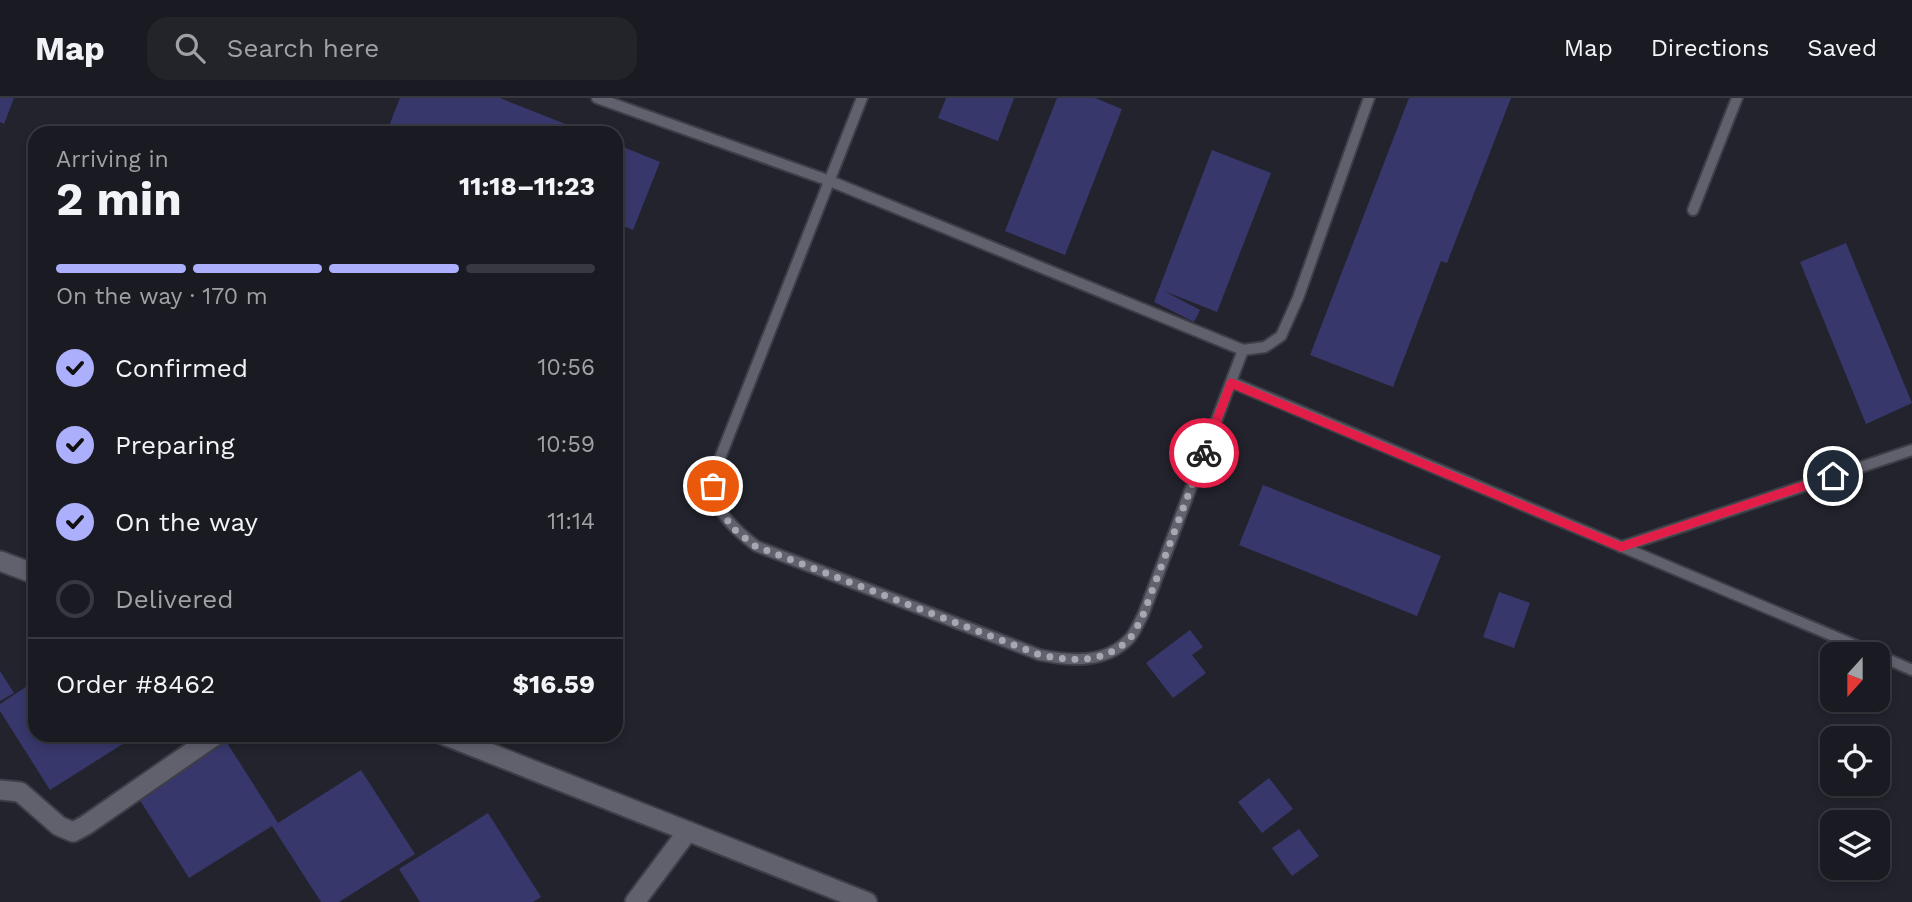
<!DOCTYPE html>
<meta charset="utf-8">
<style>
:root{--surface:#1a1a22;--page:#23232a;--text:#f1f3f6;--muted:#9fa1a5;--line:#383840;--accent:#acaffb}
body{margin:0;font-family:"Work Sans",sans-serif;background:var(--page);color:var(--text);height:100vh;display:flex;flex-direction:column;font-size:26px;white-space:nowrap}
*{box-sizing:border-box;margin:0}
p{font-size:23px;color:var(--muted)}
.icon{flex:none;width:38px;height:38px;fill:none;stroke:currentColor;stroke-width:2;stroke-linecap:round;stroke-linejoin:round}
.map{position:relative;flex:1;overflow:hidden}
.sheet{position:absolute;left:28px;top:28px;width:595px;height:616px;display:flex;flex-direction:column;background:var(--surface);border-radius:21px;box-shadow:0 4px 10px #0003,0 0 0 2px var(--line)}
.sheet>*{flex:none}
.needle{width:46px;rotate:201deg}
.buttons{position:absolute;left:1820px;top:544px;display:grid;gap:14px}
.buttons a{display:grid;place-items:center;width:70px;height:70px;border-radius:14px;background:var(--surface);box-shadow:0 4px 10px #0003,0 0 0 2px var(--line);font-size:35px}
.pin{position:absolute;display:grid;place-items:center;width:60px;height:60px;color:#fff;margin:-30px;border:4px solid #fff;border-radius:50%;box-shadow:0 2px 7px #0007}
.courier{position:absolute;display:grid;place-items:center;width:70px;height:70px;margin:-35px;border:5px solid #e11d48;border-radius:50%;background:#fff;color:#222;box-shadow:0 2px 9px #0007}
.head em{font-style:normal;font-weight:700}
.head div{display:flex;flex-direction:column-reverse}
.head{display:flex;align-items:center;justify-content:space-between;height:119px;padding:0 28px}
h1{font-size:46px;font-weight:700;line-height:52px}
.bar{display:grid;grid-template-columns:repeat(4,1fr);gap:10px 7px;align-content:center;height:84px;padding:0 28px}
.bar i{height:9px;border-radius:5px;background:var(--line)}
.bar .on{background:var(--accent)}
.bar p{grid-column:span 4}
.line{display:flex;align-items:center;gap:18px;padding:0 28px;border-top:2px solid var(--line)}
.line div{flex:1}
ol{padding:0 28px;list-style:none}
li{display:flex;align-items:center;gap:21px;height:77px}
li p{margin-inline-start:auto}
li .icon{padding:7px;border-radius:50%;background:var(--accent);color:#111;stroke-width:4}
li:last-child{color:var(--muted)}
li i{width:38px;height:38px;border:4px solid var(--line);border-radius:50%}
header{display:flex;align-items:center;gap:42px;box-sizing:border-box;height:98px;padding:0 35px;background:var(--surface);border-bottom:2px solid var(--line)}
header strong{font-size:33px}
nav{display:flex;gap:38px;margin-inline-start:auto;font-size:24px}
.search{width:490px;height:63px;background:var(--page);display:flex;align-items:center;gap:18px;box-sizing:border-box;padding:0 24px;border-radius:21px;color:var(--muted);font-size:26px}
.map>svg:first-child{display:block}
.building{fill:#38376b}
.lines{fill:none;stroke-linecap:round;stroke-linejoin:round}
.service-casing{stroke:#3e3e46;stroke-width:14}
.minor-casing{stroke:#3e3e46;stroke-width:23}
.service{stroke:#60616d;stroke-width:10}
.minor{stroke:#60616d;stroke-width:19}
.done{stroke:#a6a7af;stroke-width:7;stroke-dasharray:0 12.6}
.route{stroke:#e11d48;stroke-width:9}
</style>
<header>
<strong>Map</strong>
<div class="search"><svg class="icon" aria-label="search" viewBox="0 0 24 24"><circle cx="10" cy="10" r="6"/><path d="M15 15l6 6"/></svg>Search here</div>
<nav><a>Map</a><a>Directions</a><a>Saved</a></nav>
</header>
<div class="map">
<svg width="1912" height="804" viewBox="0 0 1912 804">
<rect width="100%" height="100%" fill="#23232d"/>
<path class="building" d="M0,0h14l-10,26 -4,-2z
M400,0h100l88,35h-196l-5,-2z
M946,0h68l-16,43 -60,-23z
M1057,0h38l27,11 -57,146 -60,-24z
M1409,0h102l-64,165 -6,-2 -48,126 -83,-32z
M616,46l44,18 -27,68 -17,-7z
M1212,52l59,23 -54,139 -53,-21 36,19 -6,12 -40,-20z
M1846,145l66,160 -46,21 -66,-162z
M1263,387l178,71 -24,60 -178,-71z
M1499,494l31,11 -16,45 -31,-11z
M1190,532l13,17 -11,8 14,18 -33,25 -27,-35z
M0,573l14,22 -14,8z
M35,583v54h102l-87,55 -50,-79v-7z
M224,640l54,85 83,-53 54,84 -76,48h-18l-49,-76 -83,52 -53,-84z
M1269,680l24,31 -31,24 -24,-31z
M488,715l53,84 -8,5h-113l-21,-33z
M1299,731l20,27 -27,20 -20,-28z"/>
<g class="lines">
<g class="service-casing">
<path id="service" d="M597,0l233,83 413,169 22,-3 16,-11 17,-38 71,-200
M862,0l-142,360c-2,8 -7,20 -7,28 2,27 24,45 43,60l284,109c31,6 65,9 89,-16 6,-6 10,-17 14,-24l100,-265
M1693,112l44,-112
M1231,284l645,272
M1621,449l291,-97
M1878,557l34,15"/>
</g>
<g class="minor-casing">
<path id="minor" d="M0,463l35,13
M444,637l423,167
M0,692l20,2 39,34 14,6 13,-7 130,-90
M635,804l53,-71"/>
</g>
<use href="#service" class="service"/>
<use href="#minor" class="minor"/>
</g>
<g class="lines">
<path class="done" d="M713,388l17,40 25,20 285,109c32,6 65,9 89,-16 6,-6 10,-17 14,-24l61,-162"/>
<path class="route" d="M1204,355l27,-70 390,164 212,-71"/>
</g>
</svg>
<div class="buttons">
<a><svg class="needle" viewBox="-14 -14 28 28"><path d="M0-13l5 13h-10z" fill="#e53935"/><path d="M0 13l5-13h-10z" fill="#9fa1a5"/></svg></a>
<a><svg class="icon" aria-label="locate" viewBox="0 0 24 24"><circle cx="12" cy="12" r="6"/><path d="M12 2v4M12 18v4M2 12h4M18 12h4"/></svg></a>
<a><svg class="icon" aria-label="layers" viewBox="0 0 24 24"><path d="M12 4l9 5-9 5-9-5zM3 14l9 5 9-5"/></svg></a>
</div>
<div class="pin" style="left:713px;top:388px;background:#ea580c"><svg class="icon" aria-label="bag" viewBox="0 0 24 24"><path d="M5 8h14l-1 12H6zM9 8a3 3 0 0 1 6 0"/></svg></div>
<div class="pin" style="left:1833px;top:378px;background:#1f2937"><svg class="icon" aria-label="home" viewBox="0 0 24 24"><path d="M3 11l9-7 9 7M6 9v11h12V9"/></svg></div>
<div class="courier" style="left:1204px;top:355px"><svg class="icon" aria-label="bike" viewBox="0 0 24 24"><circle cx="6" cy="16" r="4"/><circle cx="18" cy="16" r="4"/><path d="M6 16l4-8h5l3 8M10 8l3 8H6M13 5h3"/></svg></div>
<section class="sheet">
<div class="head"><div><h1>2 min</h1><p>Arriving in</p></div><em>11:18–11:23</em></div>
<div class="bar"><i class="on"></i><i class="on"></i><i class="on"></i><i></i><p>On the way · 170 m</p></div>
<ol>
<li><svg class="icon" aria-label="check" viewBox="0 0 24 24"><path d="M5 12l5 5 9-10"/></svg>Confirmed<p>10:56</p></li>
<li><svg class="icon" aria-label="check" viewBox="0 0 24 24"><path d="M5 12l5 5 9-10"/></svg>Preparing<p>10:59</p></li>
<li><svg class="icon" aria-label="check" viewBox="0 0 24 24"><path d="M5 12l5 5 9-10"/></svg>On the way<p>11:14</p></li>
<li><i></i>Delivered</li>
</ol>
<div class="line" style="height:91px"><div>Order #8462</div><b>$16.59</b></div>
</section>
</div>
